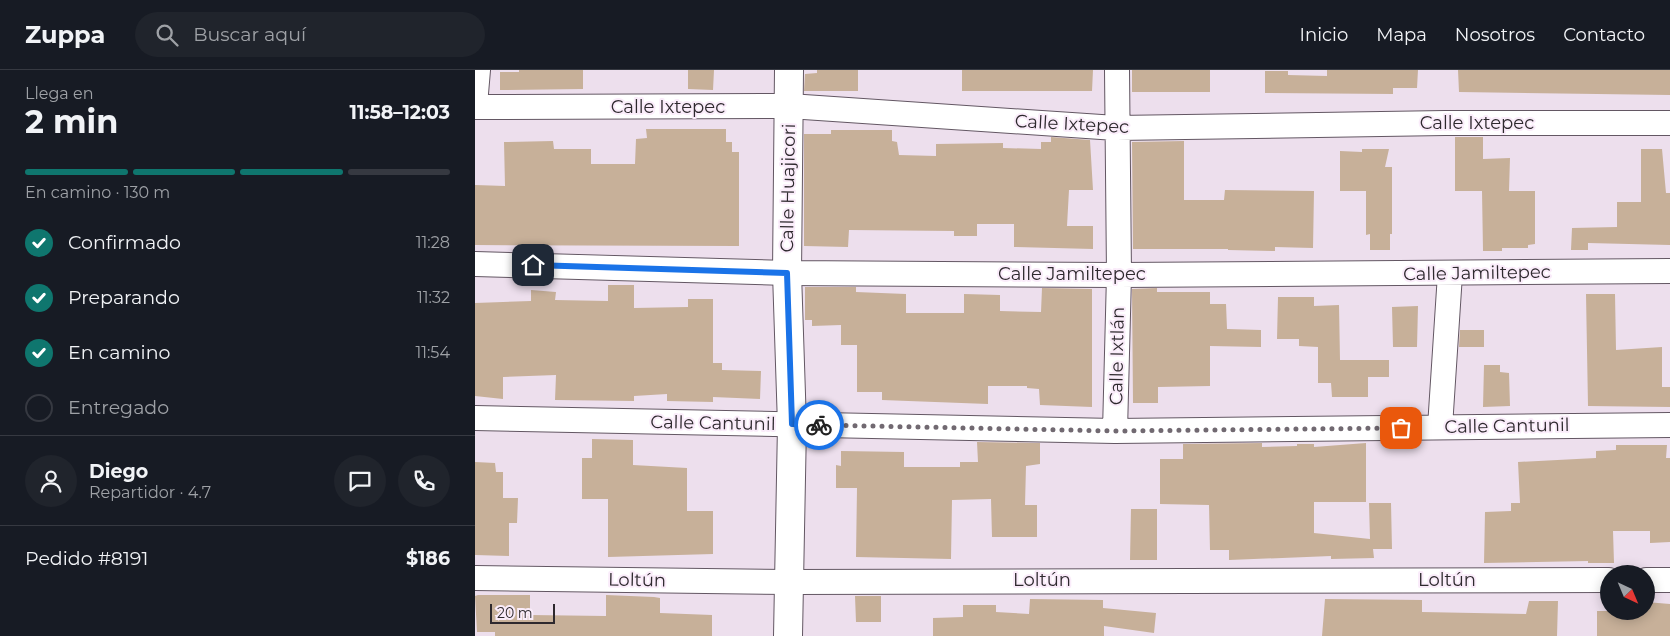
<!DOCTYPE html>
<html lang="es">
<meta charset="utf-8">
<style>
:root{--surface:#171b24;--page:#20242c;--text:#f1f3f6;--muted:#9ea1a6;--line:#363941;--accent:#0f766e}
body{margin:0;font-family:Montserrat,sans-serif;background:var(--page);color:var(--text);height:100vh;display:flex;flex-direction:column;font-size:19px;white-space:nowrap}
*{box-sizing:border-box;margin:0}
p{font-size:16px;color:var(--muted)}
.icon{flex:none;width:28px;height:28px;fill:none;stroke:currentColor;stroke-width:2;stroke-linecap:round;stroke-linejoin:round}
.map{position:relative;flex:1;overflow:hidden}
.side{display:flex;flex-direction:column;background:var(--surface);width:475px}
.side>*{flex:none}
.needle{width:32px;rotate:136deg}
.buttons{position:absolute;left:1125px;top:495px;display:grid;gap:10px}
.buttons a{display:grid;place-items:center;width:55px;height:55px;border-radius:50%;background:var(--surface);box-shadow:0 2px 12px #0003;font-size:25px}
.scale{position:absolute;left:15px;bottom:12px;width:65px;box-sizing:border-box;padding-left:5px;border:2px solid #2e292e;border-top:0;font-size:14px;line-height:18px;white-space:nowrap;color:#2e292e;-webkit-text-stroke:4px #faecfa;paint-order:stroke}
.pin{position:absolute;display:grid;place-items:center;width:42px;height:42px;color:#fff;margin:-21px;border-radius:10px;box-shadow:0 2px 8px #0006}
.courier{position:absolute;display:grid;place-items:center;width:50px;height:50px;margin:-25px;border:4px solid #1a73e8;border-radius:50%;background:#fff;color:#222;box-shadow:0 1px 6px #0007}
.summary em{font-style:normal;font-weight:700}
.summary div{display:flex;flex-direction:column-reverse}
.summary{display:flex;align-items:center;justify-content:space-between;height:85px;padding:0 25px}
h1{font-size:32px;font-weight:700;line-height:38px}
.bar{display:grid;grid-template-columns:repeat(4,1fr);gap:8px 5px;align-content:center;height:60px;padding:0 25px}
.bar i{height:6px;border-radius:4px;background:var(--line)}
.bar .current{background:var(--accent)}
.bar p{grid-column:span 4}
.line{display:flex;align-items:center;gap:12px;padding:0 25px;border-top:1px solid var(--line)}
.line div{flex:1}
.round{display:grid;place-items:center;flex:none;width:52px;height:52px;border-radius:26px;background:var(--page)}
ol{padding:0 25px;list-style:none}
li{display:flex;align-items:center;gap:15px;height:55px}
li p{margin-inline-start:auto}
li .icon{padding:5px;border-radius:50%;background:var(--accent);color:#fff;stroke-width:4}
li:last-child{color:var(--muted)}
li i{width:28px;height:28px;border:2px solid var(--line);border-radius:50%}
header{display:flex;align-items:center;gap:30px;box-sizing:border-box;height:70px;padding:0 25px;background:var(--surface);border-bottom:1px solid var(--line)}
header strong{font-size:24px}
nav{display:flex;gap:28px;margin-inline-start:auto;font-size:18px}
.search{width:350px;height:45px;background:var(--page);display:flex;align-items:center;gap:12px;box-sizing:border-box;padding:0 18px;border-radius:28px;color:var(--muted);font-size:19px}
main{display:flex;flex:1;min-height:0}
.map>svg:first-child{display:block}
.building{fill:#c7b099}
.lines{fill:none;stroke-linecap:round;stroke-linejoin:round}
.minor-casing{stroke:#635763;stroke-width:26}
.tertiary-casing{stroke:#635763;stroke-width:30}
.minor{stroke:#fff;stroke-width:24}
.tertiary{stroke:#fff;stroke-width:28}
.done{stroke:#716971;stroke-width:5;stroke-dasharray:0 9}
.route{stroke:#1a73e8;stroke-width:6}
.labels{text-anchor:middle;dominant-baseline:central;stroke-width:4;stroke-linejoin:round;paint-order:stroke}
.street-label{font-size:18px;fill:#2e292e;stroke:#faecfa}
</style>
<header>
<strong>Zuppa</strong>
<div class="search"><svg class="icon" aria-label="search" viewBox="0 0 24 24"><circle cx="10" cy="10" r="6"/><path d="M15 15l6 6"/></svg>Buscar aquí</div>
<nav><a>Inicio</a><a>Mapa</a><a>Nosotros</a><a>Contacto</a></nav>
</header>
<main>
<section class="side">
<div class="summary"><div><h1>2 min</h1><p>Llega en</p></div><em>11:58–12:03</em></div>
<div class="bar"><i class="current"></i><i class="current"></i><i class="current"></i><i></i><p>En camino · 130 m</p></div>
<ol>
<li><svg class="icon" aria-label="check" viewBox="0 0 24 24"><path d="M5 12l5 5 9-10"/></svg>Confirmado<p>11:28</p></li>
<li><svg class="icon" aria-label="check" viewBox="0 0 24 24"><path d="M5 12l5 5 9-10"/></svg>Preparando<p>11:32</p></li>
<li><svg class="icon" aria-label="check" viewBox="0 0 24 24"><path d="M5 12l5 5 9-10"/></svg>En camino<p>11:54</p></li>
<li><i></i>Entregado</li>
</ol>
<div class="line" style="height:90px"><a class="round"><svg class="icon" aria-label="person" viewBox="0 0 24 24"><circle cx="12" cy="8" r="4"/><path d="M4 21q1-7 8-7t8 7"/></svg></a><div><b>Diego</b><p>Repartidor · 4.7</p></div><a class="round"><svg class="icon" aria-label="chat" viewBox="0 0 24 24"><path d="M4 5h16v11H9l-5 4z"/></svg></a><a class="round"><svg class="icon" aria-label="phone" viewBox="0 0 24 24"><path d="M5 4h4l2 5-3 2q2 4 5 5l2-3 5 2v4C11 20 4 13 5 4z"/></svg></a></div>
<div class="line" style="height:65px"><div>Pedido #8191</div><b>$186</b></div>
</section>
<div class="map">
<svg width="1195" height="566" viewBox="0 0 1195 566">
<rect width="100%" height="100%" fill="#eddfed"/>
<path class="building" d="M44,0h64v19l-83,1v-18h19z
M213,0h26l-1,20 -25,-1z
M342,0h41v21h-54l1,-17 12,-1z
M487,0h131l-1,21h-130z
M657,0h78v22h-78z
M852,0h91l-1,18h-24v6l-128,-1v-22h23v4l39,1z
M983,0h212v25l-211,-3z
M171,59h80v13h6v10h7v94l-264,-1v-60l30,1 -1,-44 49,-1 1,8h37v15h44l1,-25 11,-1z
M356,60h61v11l5,1 2,13 37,1v-12l67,-1v5l38,1v-7h10v-5l39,3 3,50h-24l-2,36h26v23l-79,-2v-23h-37v12h-23v-5l-105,-1 -1,17 -44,-1v-112h27z
M980,67h28v22l27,-1 -1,33h26v53l-7,1v3h-26v3h-19l-1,-60h-27z
M709,71v59h40l1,-10 89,1 -1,57 -38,-1v4l-47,-1v-1h-95l-1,-107z
M887,79h27l-4,18h7v67h-2v16h-20v-16l-4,1v-44h-26v-40l22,1z
M1166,79h21l4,44h4v52l-82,-2v7h-17l1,-22 45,-1v-25h24z
M133,215h26v23l54,-1v-8h25v64h9v7l39,1 -1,28 -47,-2v5l-46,-1v-7l-33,2v5l-79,-1 1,-25 -53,2v22l-28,-3v-93l56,-2v-11l25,2 -1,8 53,1z
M330,217h51v5l50,2v19h58v-19l36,1v16l41,1 1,-24 50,1v118l-52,-2 -1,-16 -12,-1v-2h-39v18l-106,-4v-8h-25v-47h-16v-20l-29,1v-6h-7z
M682,218v4h53v12h16l1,25 34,1v17l-51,-1v40l-52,1v16h-25l-1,-114z
M1111,224h29l1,56 46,-3v40h8v20l-82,-1z
M803,227h36v9l25,-1 1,55h49v17h-21v20h-36l-1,-14h-13v-36l-19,-1v-7h-22z
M943,236l-1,41h-24l-1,-40z
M985,260h24v17h-25z
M1009,295h16v7l9,1 1,33 -27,1z
M117,369l41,1v25l54,3v43h26v43l-105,3v-58h-26v-41h10z
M502,372l63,1v21l-14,2 -1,39h12v32h-45l-1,-38 -39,1 -1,59 -95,-2 1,-69h-21v-23l5,1v-15l63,1v15h56v-5h18z
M787,373v4l35,-1v-2h17v3l52,-4v59h-52v31l56,6 -1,-36h22l1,46h-19l1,9 -43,1v-3l-102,4v-10h-19l-1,-45 -49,-1v-45h23v-15z
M1141,375h51l-1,13h4v84l-20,1v-12h-37l1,32h-26v-2l-104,2 1,-51 26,-1v-8h9l-2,-41 78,-4v-7l20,-1z
M0,392l20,1 1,9h7v26h15l-1,25h-8v33l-34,-1z
M656,439h26v51h-27z
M3,525h52v20l76,1v-21l48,2 6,1v15l52,2v21h-217v-4h-18l-2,-36z
M380,526h26v26h-25z
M555,529l73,1v8l53,5 -2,20 -50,-7v10h-171v-18l30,-1v-12h33v7l33,2z
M850,529l97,1v12l104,2 3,-13h29l-1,35h-235z
M1171,532l24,2v32h-73v-25h49z"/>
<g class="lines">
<g class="minor-casing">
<path id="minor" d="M0,35l3,-35
M0,37l314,-1 327,22 329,-5h225
M0,194l312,9 332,2 551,-4
M0,348l640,13 555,-6
M965,357l10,-153
M640,361l4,-156 -2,-205
M0,508l315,4 819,-2
M1171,510h24"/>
</g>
<g class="tertiary-casing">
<path id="tertiary" d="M313,566l4,-211 -5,-152 2,-203"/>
</g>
<use href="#minor" class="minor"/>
<use href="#tertiary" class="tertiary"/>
</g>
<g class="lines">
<path class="done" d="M344,355l296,6 286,-3"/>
<path class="route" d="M58,195l254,8 5,151 27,1"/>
</g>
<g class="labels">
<g class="street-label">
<text x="193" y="37">Calle Ixtepec</text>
<text x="1002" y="53">Calle Ixtepec</text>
<text transform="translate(597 54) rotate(3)">Calle Ixtepec</text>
<text transform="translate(313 118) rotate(-89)">Calle Huajicori</text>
<text transform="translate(1002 203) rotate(-1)">Calle Jamiltepec</text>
<text x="597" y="204">Calle Jamiltepec</text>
<text transform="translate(642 286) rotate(-89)">Calle Ixtlán</text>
<text transform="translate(238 353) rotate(1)">Calle Cantunil</text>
<text transform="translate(1032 356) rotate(-1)">Calle Cantunil</text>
<text transform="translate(162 510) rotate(1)">Loltún</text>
<text x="567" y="510">Loltún</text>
<text x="972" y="510">Loltún</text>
</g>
</g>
</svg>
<div class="buttons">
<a><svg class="needle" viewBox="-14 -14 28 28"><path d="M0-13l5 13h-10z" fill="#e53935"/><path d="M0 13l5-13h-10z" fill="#9ea1a6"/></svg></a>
</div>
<div class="scale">20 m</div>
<div class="pin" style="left:926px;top:358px;background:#ea580c"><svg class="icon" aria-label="bag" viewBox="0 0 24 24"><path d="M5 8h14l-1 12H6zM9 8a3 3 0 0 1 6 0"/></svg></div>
<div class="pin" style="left:58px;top:195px;background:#1f2937"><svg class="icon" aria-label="home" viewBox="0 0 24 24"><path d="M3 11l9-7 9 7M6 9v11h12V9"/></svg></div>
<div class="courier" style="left:344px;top:355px"><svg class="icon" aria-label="bike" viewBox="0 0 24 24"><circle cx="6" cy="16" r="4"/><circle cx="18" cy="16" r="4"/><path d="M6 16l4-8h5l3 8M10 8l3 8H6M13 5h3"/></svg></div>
</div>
</main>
